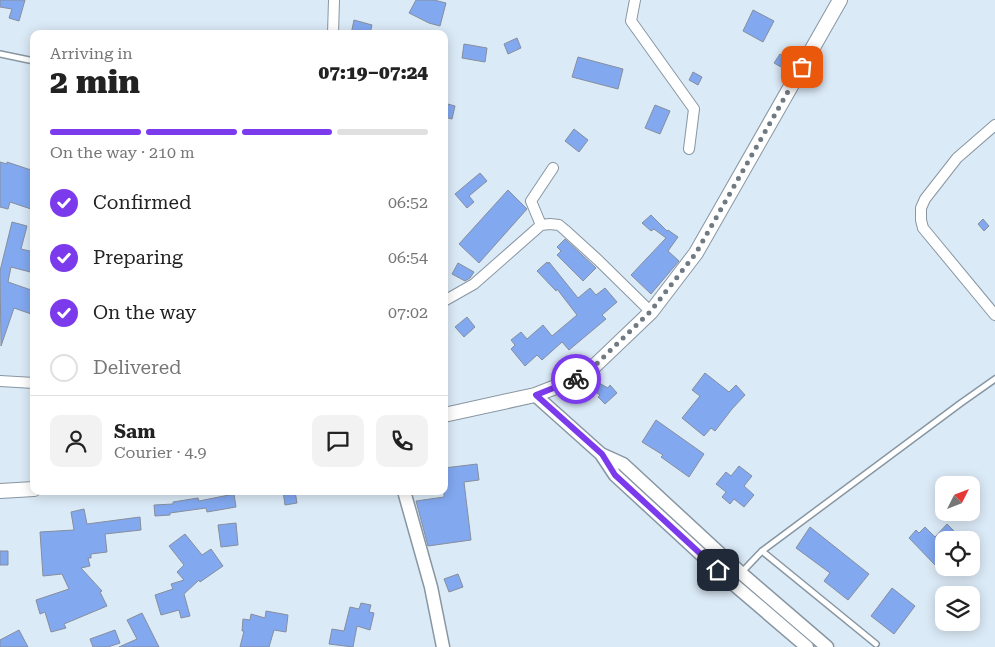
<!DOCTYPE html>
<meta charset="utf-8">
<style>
:root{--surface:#fff;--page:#f2f2f2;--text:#222;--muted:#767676;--line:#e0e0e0;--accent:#7c3aed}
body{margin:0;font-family:"Roboto Serif",serif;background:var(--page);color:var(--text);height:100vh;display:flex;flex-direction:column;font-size:19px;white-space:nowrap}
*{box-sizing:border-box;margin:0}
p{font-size:16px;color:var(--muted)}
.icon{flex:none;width:28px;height:28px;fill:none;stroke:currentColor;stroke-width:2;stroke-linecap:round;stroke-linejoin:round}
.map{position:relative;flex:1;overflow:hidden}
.details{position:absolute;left:30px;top:30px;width:418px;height:465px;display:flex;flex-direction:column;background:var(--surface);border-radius:10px;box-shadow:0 2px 12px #0003}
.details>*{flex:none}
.needle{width:32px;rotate:48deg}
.controls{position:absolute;left:935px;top:476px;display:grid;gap:10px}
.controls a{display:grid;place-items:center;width:45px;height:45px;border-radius:10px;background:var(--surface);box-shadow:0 2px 12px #0003;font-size:25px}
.pin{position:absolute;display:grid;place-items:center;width:42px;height:42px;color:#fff;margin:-21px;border-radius:10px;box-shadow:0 2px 8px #0006}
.courier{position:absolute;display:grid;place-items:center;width:50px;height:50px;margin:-25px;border:4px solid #7c3aed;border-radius:50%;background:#fff;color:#222;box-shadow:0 1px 6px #0007}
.summary em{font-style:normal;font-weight:800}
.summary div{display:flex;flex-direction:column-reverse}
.summary{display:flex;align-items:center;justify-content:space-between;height:85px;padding:0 20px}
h1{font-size:32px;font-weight:800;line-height:38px}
.bar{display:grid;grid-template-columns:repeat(4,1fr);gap:8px 5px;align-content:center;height:60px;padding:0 20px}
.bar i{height:6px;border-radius:4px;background:var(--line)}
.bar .selected{background:var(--accent)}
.bar p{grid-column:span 4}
.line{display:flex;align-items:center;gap:12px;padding:0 20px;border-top:1px solid var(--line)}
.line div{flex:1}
.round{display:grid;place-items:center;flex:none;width:52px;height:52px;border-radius:10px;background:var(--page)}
ol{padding:0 20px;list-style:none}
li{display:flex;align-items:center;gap:15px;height:55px}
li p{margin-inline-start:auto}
li .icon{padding:5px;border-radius:50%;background:var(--accent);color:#fff;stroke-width:4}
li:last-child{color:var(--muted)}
li i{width:28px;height:28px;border:2px solid var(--line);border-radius:50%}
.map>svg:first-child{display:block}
.building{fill:#82a8f0;stroke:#868e9d}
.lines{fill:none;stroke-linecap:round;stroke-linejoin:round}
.service-casing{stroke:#8896a2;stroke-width:8}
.minor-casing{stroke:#8896a2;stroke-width:12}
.tertiary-casing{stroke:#8896a2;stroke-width:15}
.secondary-casing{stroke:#8896a2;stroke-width:16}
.service{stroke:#fff;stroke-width:5}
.minor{stroke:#fff;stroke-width:10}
.tertiary{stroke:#fff;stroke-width:12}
.secondary{stroke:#fff;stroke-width:14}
.done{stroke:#707a82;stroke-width:5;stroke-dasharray:0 9}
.route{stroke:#7c3aed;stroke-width:6}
</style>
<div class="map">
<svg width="995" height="647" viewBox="0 0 995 647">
<rect width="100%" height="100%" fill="#dbeaf7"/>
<path class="building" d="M0,0h25l-6,21 -10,-3 3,-9 -12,-2z
M416,0h18l12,3 -6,23 -11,-3 -20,-10z
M753,10l21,11 -11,21 -20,-11z
M354,20l18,5 -2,9h-19z
M517,38l4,10 -13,6 -4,-10z
M464,44l23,4 -2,14 -23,-4z
M780,54l8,5 -5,9 -9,-5z
M578,57l45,12 -5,20 -46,-12z
M693,72l9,5 -4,8 -9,-5z
M444,103l11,3 -3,13 -8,-2z
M655,105l15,6 -10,23 -15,-6z
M574,129l14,11 -9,12 -14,-11z
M0,162l7,2v-2l27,9v39l-24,-8 -2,7 -8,-2z
M480,173l7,8 -18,15 5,6 -7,6 -12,-14z
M508,190l19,19 -48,54 -20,-19z
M651,215l16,16 1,-1 10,7 -10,14 11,10 -28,33 -20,-19 35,-37 -12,-9 -3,2 -9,-8z
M983,219l6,7 -5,5 -6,-7z
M12,222l15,4 -6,23 13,3v21l-23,-6 -3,15 26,9v24l-20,-7 -13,38 -1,-75z
M565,239l31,29 -13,13 -26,-26 4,-4 -4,-4z
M547,262l1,2 1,-2 29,36 12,-10 6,7 9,-7 12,14 -15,13 4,4 -37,31 -7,-8 -20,18 -5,-5 -12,11 -14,-17 4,-4 -4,-5 10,-8 6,7 16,-14 9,11 25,-21 -20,-26 -1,2 -19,-20z
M458,263l16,9 -4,6 -5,3 -13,-7z
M467,317l8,10 -11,10 -9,-10z
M705,373l24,19 7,-7 9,10 -13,14 -17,22 -4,-3 -7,8 -22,-18 18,-22 -8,-6z
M599,383l9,5 2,-3 7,8 -12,11 -7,-7 2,-2 -5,-3z
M656,420l48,34 -15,23 -28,-20 2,-2 -21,-13z
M477,464l2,16 -15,2 7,58 -43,6 -12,-45 28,-4v-29z
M739,466l13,10 -8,10 10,9 -10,12 -10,-8 -4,5 -8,-7 4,-5 -10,-8 10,-12 5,4z
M283,491h12l2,12 -12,2z
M234,494l2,13 -29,5 -1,-4 -36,5v2l-15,1 -1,-11 19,-1v-2l25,-4 1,3z
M84,509l3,15 53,-7 1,13 -36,4 2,18 -16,2v4h-3l2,8 -9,2 21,23 -2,1 7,14 -43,18 2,4 -15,4 -6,-20 -5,2 -4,-14 33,-11 -7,-15 -19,2 -3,-44 34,-2 -3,-18z
M236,523l2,22 -17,2 -3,-22z
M947,524l16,16h-19v20l-7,7 -28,-29 7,-8 3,3 6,-6 10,10z
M810,527l59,47 -21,26 -24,-19 6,-8 -34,-25z
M185,534l17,21 9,-6 12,17 -23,16 -1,-2 -15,14 6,22 -9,2 -2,-8 -18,5 -6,-20 18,-6 -2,-5 13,-4 -7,-8 7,-7 -15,-19z
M0,551h8v14h-8z
M458,574l5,13 -14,5 -5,-13z
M892,588l23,18 -21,28 -23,-18z
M361,603l10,2 -2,7 5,1 -4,17 -13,-4 -4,21 -24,-3 3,-15 12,2 6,-24 9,2z
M266,611l22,4 -2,17 -12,-2 -5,17h-29l4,-16h-2l1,-12 7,1 1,-6 14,4z
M142,613l17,34h-40l18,-8 -10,-19z
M19,630l9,17h-28v-7z
M115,630l5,13 -12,4h-15l-3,-8z"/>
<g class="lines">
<g class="service-casing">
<path id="service" d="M0,54l34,7
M762,551l199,-148 34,-24
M741,573l21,-22 114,93"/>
</g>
<g class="minor-casing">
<path id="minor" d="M635,0l-4,21 63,88 -5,40
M333,34l1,-34
M995,125l-38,33 -32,41 -4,9v12l2,8 72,87
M541,225l-10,-24 22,-33
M444,301l30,-17 67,-59 9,-1 9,1 6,5 33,30 53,52
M0,381l34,2"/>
</g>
<g class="tertiary-casing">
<path id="tertiary" d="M535,395l66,59 14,21 116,107 76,65
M601,454l22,10 118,109 86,74
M404,491l27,96 12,60"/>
</g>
<g class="secondary-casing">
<path id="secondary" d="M444,415l91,-20 49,-19 67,-64 45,-59 144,-253
M0,491l34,-2"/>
</g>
<use href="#service" class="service"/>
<use href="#minor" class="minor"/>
<use href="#tertiary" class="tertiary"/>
<use href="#secondary" class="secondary"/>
</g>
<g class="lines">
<path class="done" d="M576,379l8,-3 66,-64 46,-59 106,-186"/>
<path class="route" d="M576,379l-40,16 66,59 13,21 103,95"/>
</g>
</svg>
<div class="controls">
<a><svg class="needle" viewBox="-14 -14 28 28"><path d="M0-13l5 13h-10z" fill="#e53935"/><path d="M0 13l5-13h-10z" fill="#767676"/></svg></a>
<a><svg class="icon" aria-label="locate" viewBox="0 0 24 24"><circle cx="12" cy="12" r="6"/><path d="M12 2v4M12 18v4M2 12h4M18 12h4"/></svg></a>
<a><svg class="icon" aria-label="layers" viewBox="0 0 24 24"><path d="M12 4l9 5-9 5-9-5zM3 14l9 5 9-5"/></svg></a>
</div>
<div class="pin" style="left:802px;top:67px;background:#ea580c"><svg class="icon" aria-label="bag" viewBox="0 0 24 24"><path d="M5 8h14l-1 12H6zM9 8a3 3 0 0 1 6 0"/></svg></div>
<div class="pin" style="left:718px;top:570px;background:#1f2937"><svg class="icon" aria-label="home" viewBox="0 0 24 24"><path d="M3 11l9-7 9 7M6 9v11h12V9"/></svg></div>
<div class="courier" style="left:576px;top:379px"><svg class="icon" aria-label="bike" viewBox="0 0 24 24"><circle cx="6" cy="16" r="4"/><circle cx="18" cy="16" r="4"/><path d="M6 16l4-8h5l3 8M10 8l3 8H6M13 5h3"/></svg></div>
<section class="details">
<div class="summary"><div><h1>2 min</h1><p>Arriving in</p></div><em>07:19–07:24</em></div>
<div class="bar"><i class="selected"></i><i class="selected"></i><i class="selected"></i><i></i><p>On the way · 210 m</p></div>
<ol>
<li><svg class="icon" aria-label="check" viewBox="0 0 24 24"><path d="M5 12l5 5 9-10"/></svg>Confirmed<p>06:52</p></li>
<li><svg class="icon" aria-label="check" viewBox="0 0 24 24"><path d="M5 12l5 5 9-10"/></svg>Preparing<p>06:54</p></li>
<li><svg class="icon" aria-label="check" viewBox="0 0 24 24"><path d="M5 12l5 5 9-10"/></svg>On the way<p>07:02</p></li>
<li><i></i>Delivered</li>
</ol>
<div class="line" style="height:90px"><a class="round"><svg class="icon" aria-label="person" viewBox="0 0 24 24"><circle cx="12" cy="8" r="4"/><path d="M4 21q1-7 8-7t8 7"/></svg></a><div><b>Sam</b><p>Courier · 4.9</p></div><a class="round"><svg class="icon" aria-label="chat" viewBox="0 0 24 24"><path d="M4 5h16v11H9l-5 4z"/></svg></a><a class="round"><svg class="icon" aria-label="phone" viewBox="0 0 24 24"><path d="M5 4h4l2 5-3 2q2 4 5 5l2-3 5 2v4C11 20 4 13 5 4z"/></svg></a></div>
</section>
</div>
